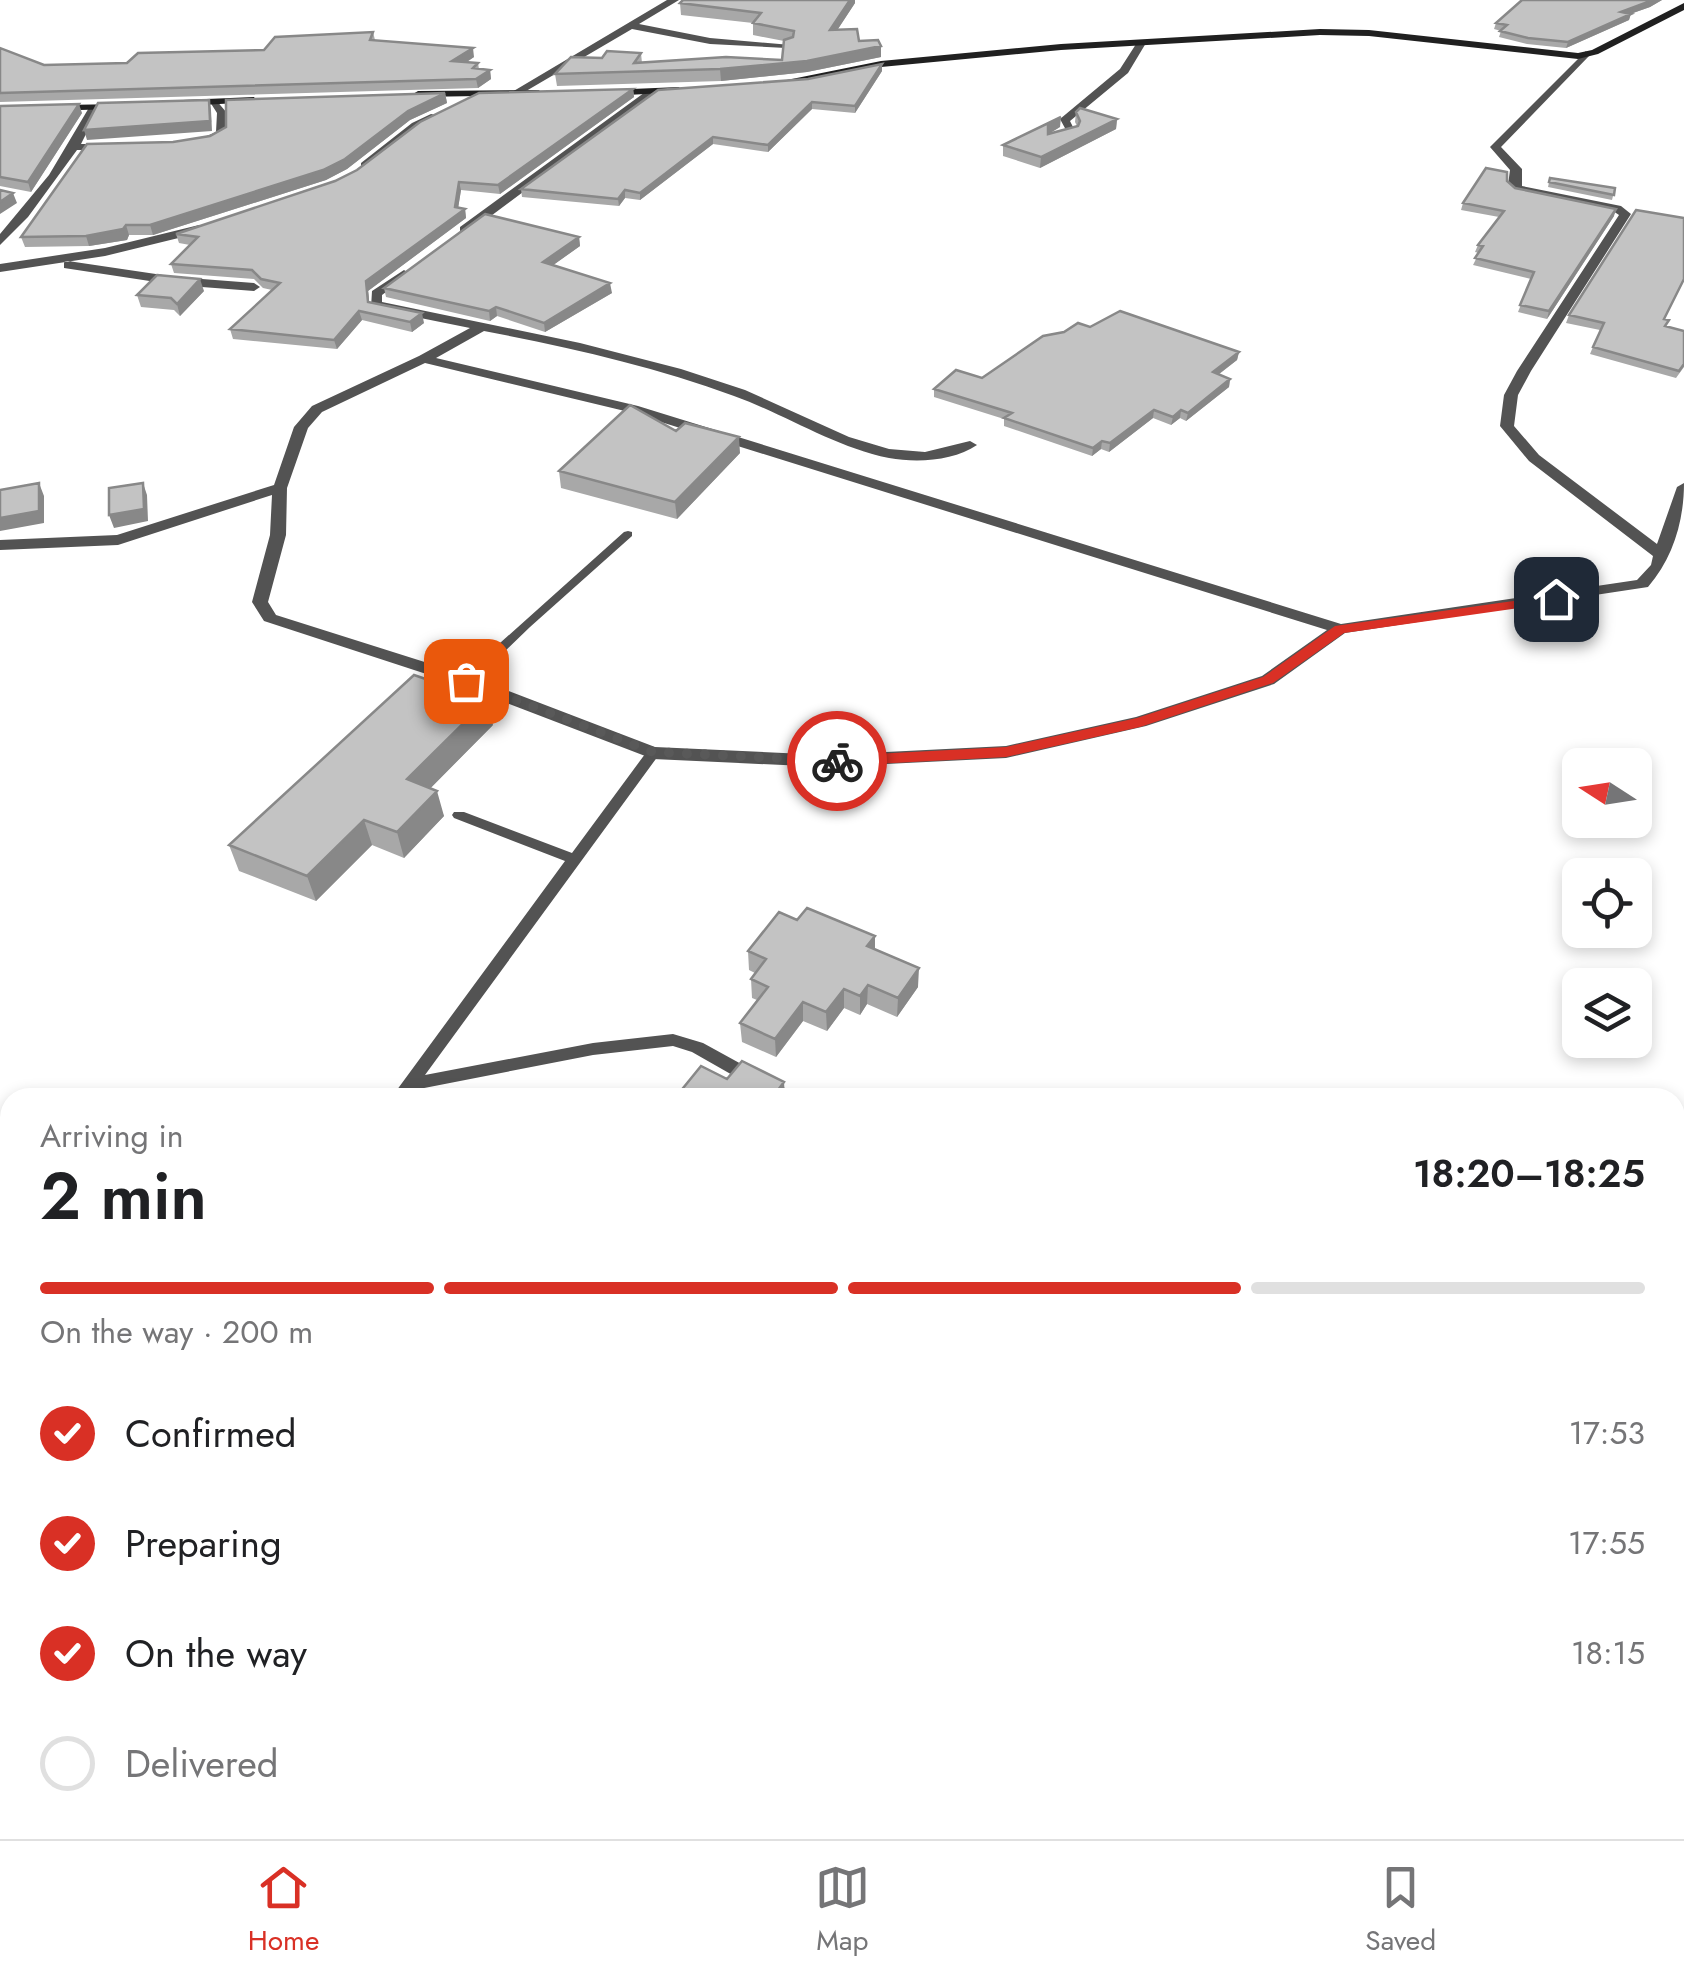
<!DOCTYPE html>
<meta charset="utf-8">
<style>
:root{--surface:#fff;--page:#f6f6f6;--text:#202124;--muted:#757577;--line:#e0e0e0;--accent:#d93025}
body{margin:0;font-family:Jost,sans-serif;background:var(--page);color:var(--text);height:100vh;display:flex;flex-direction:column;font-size:38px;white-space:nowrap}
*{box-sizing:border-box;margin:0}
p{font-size:32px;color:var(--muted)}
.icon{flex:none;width:55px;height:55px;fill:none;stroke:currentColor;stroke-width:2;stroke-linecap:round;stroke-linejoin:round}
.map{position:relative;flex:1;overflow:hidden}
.details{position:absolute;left:0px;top:1088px;width:1685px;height:752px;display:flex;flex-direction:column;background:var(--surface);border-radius:30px 30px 0 0;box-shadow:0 5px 15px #0003}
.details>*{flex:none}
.needle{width:65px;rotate:282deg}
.fabs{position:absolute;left:1562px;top:748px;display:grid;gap:20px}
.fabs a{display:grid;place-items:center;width:90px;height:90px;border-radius:15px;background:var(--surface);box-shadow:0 5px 15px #0003;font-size:50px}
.pin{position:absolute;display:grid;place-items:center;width:85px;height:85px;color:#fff;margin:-42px;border-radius:20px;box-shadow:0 5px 15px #0006}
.courier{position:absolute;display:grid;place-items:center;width:100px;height:100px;margin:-50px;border:8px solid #d93025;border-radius:50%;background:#fff;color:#222;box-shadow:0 2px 12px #0007}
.head em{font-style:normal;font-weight:600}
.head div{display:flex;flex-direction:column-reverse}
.head{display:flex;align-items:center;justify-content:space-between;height:170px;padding:0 40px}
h1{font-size:65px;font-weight:600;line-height:75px}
.bar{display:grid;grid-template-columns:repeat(4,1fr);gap:15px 10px;align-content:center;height:120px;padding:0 40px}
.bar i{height:12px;border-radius:8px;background:var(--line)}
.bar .selected{background:var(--accent)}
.bar p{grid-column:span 4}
ol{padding:0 40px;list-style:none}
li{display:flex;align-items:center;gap:30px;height:110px}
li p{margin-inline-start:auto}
li .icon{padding:10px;border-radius:50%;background:var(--accent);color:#fff;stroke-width:4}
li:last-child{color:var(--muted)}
li i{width:55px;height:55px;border:5px solid var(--line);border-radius:50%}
.menu{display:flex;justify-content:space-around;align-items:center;height:140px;border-top:2px solid var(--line);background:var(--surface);font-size:28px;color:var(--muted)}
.menu a{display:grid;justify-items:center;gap:5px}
.menu .selected{color:var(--accent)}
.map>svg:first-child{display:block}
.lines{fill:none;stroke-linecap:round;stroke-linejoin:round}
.lane{fill:#535353;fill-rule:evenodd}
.street{fill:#535353;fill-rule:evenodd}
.secondary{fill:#202020;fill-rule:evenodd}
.wall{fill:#a8a8a8}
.shaded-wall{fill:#888}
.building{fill:#c3c3c3;stroke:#888;stroke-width:2.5}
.route{fill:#d93025}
.done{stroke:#595959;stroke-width:10;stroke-dasharray:0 18}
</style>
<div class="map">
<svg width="1684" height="1839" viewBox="0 0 1684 1839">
<rect width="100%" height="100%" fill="#fff"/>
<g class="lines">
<path class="lane" d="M628,531l4,1v4l-102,91 -59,57h-10l-1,-3 1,-3 163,-146z
M653,749l5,1 2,3 -2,3 -233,319 168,-32 80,-9 30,9 91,50 2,5h-23l-81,-46 -19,-6 -80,9 -179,35 -5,8h-18l174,-237 -111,-43 -2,-3 2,-3h10l108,41 76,-103z
M1675,1402l7,3 2,4v28l-7,-2 -2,-4z
M10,1639v29l-10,7v-29z"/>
<path class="street" d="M667,0h12l-40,24 71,14 81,7 -5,3 -76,-4 -78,-15 -111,65 -9,-2z
M1138,41l8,2 -18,30 -58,48 6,12 -27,9v-4l17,-8 -6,-11 60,-50z
M1586,51l3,5 -88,91 21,22v17l99,20 10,8 -100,157 -13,24 -4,31 25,29 118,89 20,-57 7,-4c0,38 -11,75 -36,104l-303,46 -71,51 -128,42 -140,32 -180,9 -173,-8 -193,-74 -196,-64 -12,-19 18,-67 2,-40 -154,50 -118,5v-10l117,-5 157,-50 20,-58 18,-21 107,-50 51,-28 -99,-20 1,-17 32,-21 6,4 -28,21v7l198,41 101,26 64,21 104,47 40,12 36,3 45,-11 7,4c-23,16 -60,18 -88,13 -55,-11 -102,-43 -155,-62 -81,-30 -166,-49 -250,-65l-48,27 202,48 703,218 296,-44 14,-15 2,-9 -124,-95 -29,-35 4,-31 13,-24 102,-156 -6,-4 -99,-20 -6,-6 2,-15 -20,-23zM425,363l204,49 698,218 -65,46 -126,41 -130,29 -180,9 -171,-8 -183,-70 -196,-62 -8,-13 18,-67 1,-47 21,-60 14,-16z
M648,90l9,2 -189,141h-8v-6z
M215,99l12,14 -1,21 -18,9h-8v-4l16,-7 1,-19 -7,-11z
M90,106l9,2 -18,36h29l5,3 -5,3h-33l-49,67 -28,28v-11l49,-59z
M431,114l9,2 -20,11 -51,40h-8v-4l51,-40z
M199,225l4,1v6l-98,24 -105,16v-8l105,-16z
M68,261l108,16 78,6 6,4 -6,4 -78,-6 -112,-17v-6z"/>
<path class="secondary" d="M1684,3v7l-86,44 -20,5 -209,-23 -49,-1 -259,15 -180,17 -104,19 -5,-3 109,-22 180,-17 259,-15 49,1 209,23 14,-3z
M679,87l4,5 -75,4 -5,-3 5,-3z
M539,90l4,5 -125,2 -5,-3 5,-3z
M254,97l4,5 -75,4 -5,-3 5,-3z
M123,104v4l-4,1 -119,3v-6z"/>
</g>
<path class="wall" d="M683,0h172v3l-17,26 21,12 22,16 -74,15 -86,9 -164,5 -2,-12 47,-16 39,-5 1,10 140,-3 2,-19 -31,-6v-12l-72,-8 -1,-12z
M1522,0h140l-12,7 -20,7 -1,6 -63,28 -39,-4 -28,-7 2,-6 -7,-2 2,-6z
M373,32l2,8 99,17 -7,5 11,1 1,6 11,1 1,9 -13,9 -478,14v-54l44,17 83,-2 137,-13z
M882,64v7l-27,42 -43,-4 -44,43 -55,-8 -73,56 -15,-2 -6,8 -97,-9 -1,-8 287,-110z
M633,89l1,8 -134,97 -39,-4 -3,18 7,1 1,9 -98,73 1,11 55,21 -12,9 -50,-12 -25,29 -104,-10 -3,-10 42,-39 -9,-2 -9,-9 -80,-6 -3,-9 19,-19 -11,-2 -3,-9z
M445,93l2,10 -37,17 -63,49 -21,11 -173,55h-24l-2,5 -38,6 -64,1 -4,-10 152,-95z
M0,106l82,7 -51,79 -31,-6z
M1076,112l41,7 -1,10 -76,39 -37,-12v-11l57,-18 -12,7 29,-8 -2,-4z
M1550,178l65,10 -3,12 -64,-13z
M1507,181l8,7 99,28 -67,103 -29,-7 13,-33 -58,-14 6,-12 -4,-1 3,-7 21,-28 -38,-7 2,-7z
M579,237l1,9 -27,19 59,28 -67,39 -48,-16 -7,5 -104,-24 -2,-9z
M204,291l-24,25 -6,-6 -33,-3 -4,-12z
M1569,315l96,4 1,7 18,5v36l-8,11 -86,-24 10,-24 -34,-7z
M1090,327l149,25 -2,8 -19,15 12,4 -1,8 -43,34 -6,-3 -9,7 -18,-7 -44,34 -8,-3 -9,7 -88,-30v-7l-70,-22v-8l48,-11z
M740,453l-63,66 -116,-31 -2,-17z
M493,725l-63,63 14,28 -40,42 -32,-13 -56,56 -77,-30 -10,-26z
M797,920l78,16v13l43,38 -21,30 -30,-13 -7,11 -16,-7 -17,23 -24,-10 -27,36 -34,-15 -2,-19 17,-23 -5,-2 -1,-19 4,-6 -6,-3 -1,-19z"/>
<path class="shaded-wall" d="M850,0h5v3l-25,38v-11z
M1653,0h9l-12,7 -31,11 2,-6z
M1631,14l-2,6 -63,28 2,-6z
M881,46v11l-74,15 -86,9 -1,-12z
M473,48l1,9 -20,13 -2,-9z
M882,64v7l-27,42v-7z
M490,70l1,9 -13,9 -2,-9z
M633,89l1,8 -134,97 -2,-9z
M445,93l2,10 -37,17 -63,49 -21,11 -173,55 -3,-10z
M209,100l2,10 1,21 -125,9 -3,-10z
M812,102v7l-44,43v-7z
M79,104l3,9 -51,79 -3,-10z
M1061,117l-1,10 -13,8 1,-11z
M1117,119l-1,10 -76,39 1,-11z
M713,137v7l-73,56v-7z
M459,182l2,8 -4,25 8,-6 1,9 -98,73 2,21 -4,-31 89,-74z
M625,190v8l-6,8 -1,-7z
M13,193l4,10 -17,11v-12z
M1616,209l-2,7 -67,103 2,-8z
M126,225l3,10 -2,5 -38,6 -3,-10z
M579,237l1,9 -35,25 -2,-9z
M200,279l4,12 -24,25 -3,-12z
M610,283l2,10 -67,39 -1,-9z
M496,307l1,9 -7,5 -1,-10z
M359,311l3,9 -25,29 -3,-9z
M422,313l2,10 -12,9 -2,-10z
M1239,352l-2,8 -26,20 2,-8z
M1230,379l-1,8 -43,34 2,-8z
M1154,410l-1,8 -44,34 1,-9z
M1181,410l-1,8 -9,7 2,-8z
M739,437l1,16 -63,66 -2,-17z
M1102,441l-1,8 -9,7 1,-8z
M39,483l5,13v27l-44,8v-13z
M143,483l4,12 1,26 -34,7 -5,-13z
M487,700l6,25 -79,80 -7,-26z
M437,791l7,25 -40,42 -7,-26z
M364,820l8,25 -56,56 -9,-25z
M875,936v19l-8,-9z
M919,968l-1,19 -21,30 1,-19z
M868,985l-1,19 -7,11v-19z
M844,989v19l-17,23 -1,-19z
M803,1002v19l-27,36 -1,-18z
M784,1082l1,16h-13z"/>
<path class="building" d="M683,0h167l-20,30 27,-1 2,12 19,-1 3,6 -74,15 -87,8 -165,5 16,-17 31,1 5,-7 34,2 -7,10 92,-6 56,3 2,-20 9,-3 1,-6 -41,-8 8,-10 -81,-10z
M1522,0h131l-32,12 10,2 -63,28 -40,-4 -28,-7 7,-6 -11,-2z
M373,32l-3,8 103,8 -21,13 26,2 -5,5 17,2 -14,9 -476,14v-45l44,17 83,-2 11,-10 126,-3 11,-13z
M882,64l-27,42 -43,-4 -44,43 -55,-8 -73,56 -15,-3 -7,9 -97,-10 137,-99 150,-11z
M633,89l-135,96 -39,-3 -4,25 10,2 -99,72 2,21 54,11 -12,9 -51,-11 -25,29 -104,-11 50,-46 -19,-4 -9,-9 -81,-6 27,-27 -22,-3 159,-53 22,-11 63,-48 59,-29z
M445,93l-37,18 -63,48 -22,11 -173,55h-24l-3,4 -37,7 -65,1 66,-93 86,-2 37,-6 16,-9v-27z
M209,100l1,21 -126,9 14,-27z
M79,104l-51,78 -28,-5v-71z
M1080,108l37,11 -76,38 -38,-12 58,-28 -13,7v10l30,-8 2,-5 -4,-9z
M1486,168l21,4v9l8,7 101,21 -67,102 -29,-6 14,-33 -59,-14 8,-12 -5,-1 26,-34 -41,-8z
M1550,178l65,10 -1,7 -65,-13z
M0,190l13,3 -13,9z
M1636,210l48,8v61l-20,40 5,1 -4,6 19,5v33l-5,7 -86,-24 11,-24 -35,-8z
M485,214l94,23 -36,25 67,21 -66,40 -48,-16 -7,4 -105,-23z
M157,275l43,4 -23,25 -6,-6 -34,-3z
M1120,311l119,41 -26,20 17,7 -42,34 -7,-3 -8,7 -19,-7 -44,33 -8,-2 -9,7 -89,-30 8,-5 -78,-24 22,-19 26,8 61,-42 21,-4 14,-9 12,4z
M630,405l46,26 9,-8 54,14 -64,65 -116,-31z
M39,483v28l-39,7v-28z
M143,483l1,26 -35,6v-27z
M414,675l73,25 -80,79 30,12 -40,41 -33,-12 -57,56 -78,-31z
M807,908l68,28 -8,10 52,22 -21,30 -30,-13 -8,11 -16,-7 -18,23 -23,-10 -28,37 -35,-16 28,-36 -17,-8 15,-20 -18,-8 31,-39 18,8z
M742,1061l42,21 -12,16h-97l26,-32 26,13z"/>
<path class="route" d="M1556,595l5,1v6l-217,31 -71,50 -133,44 -134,30 -169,9 -8,-5 8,-5 169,-9 131,-29 126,-41 72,-51z"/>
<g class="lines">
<path class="done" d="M466,681l187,71 184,9"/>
</g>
</svg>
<div class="fabs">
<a><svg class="needle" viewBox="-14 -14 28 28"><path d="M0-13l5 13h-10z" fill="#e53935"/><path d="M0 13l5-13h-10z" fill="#757577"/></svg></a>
<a><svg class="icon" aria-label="locate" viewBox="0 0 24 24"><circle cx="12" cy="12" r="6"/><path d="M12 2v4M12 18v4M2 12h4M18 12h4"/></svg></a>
<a><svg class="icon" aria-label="layers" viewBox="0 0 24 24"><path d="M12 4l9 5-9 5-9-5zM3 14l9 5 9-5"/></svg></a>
</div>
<div class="pin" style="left:466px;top:681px;background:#ea580c"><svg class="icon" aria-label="bag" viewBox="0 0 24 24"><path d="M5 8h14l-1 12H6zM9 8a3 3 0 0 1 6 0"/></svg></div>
<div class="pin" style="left:1556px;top:599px;background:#1f2937"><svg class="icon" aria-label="home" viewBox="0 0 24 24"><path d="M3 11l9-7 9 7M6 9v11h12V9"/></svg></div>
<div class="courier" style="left:837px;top:761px"><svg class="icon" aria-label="bike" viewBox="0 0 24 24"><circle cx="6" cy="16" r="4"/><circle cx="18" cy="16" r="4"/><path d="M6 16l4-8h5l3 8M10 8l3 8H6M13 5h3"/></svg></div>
<section class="details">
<div class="head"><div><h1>2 min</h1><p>Arriving in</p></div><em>18:20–18:25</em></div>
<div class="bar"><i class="selected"></i><i class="selected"></i><i class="selected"></i><i></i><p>On the way · 200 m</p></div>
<ol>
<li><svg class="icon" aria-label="check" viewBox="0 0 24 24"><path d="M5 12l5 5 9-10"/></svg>Confirmed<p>17:53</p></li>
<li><svg class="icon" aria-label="check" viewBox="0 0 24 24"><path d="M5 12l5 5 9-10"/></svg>Preparing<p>17:55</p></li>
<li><svg class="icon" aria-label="check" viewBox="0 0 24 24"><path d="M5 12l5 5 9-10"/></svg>On the way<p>18:15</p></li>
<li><i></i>Delivered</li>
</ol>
</section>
</div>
<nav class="menu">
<a class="selected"><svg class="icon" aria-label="home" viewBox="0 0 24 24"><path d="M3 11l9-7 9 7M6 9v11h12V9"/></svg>Home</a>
<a><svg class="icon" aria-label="map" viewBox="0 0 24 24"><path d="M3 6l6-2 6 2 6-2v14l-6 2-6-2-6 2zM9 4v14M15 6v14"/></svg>Map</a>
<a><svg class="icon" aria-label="saved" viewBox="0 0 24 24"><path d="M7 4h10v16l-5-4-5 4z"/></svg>Saved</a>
</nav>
